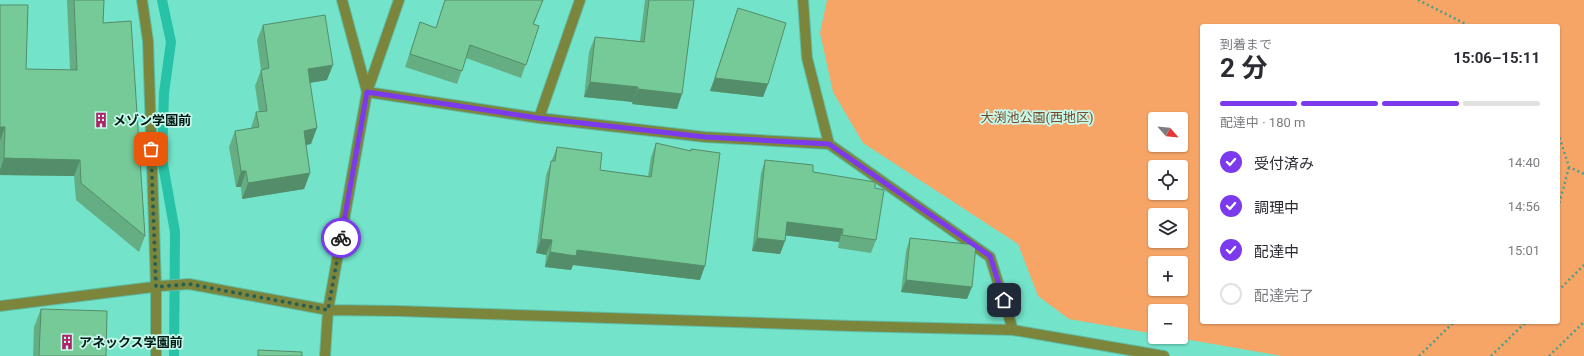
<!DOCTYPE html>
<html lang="ja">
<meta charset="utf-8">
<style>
:root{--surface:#fff;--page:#f7f7f7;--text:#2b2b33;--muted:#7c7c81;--line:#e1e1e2;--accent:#7c3aed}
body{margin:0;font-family:Roboto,"Noto Sans JP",sans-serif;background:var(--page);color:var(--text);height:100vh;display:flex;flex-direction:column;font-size:15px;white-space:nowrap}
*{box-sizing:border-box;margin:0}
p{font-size:13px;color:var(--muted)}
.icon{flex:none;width:22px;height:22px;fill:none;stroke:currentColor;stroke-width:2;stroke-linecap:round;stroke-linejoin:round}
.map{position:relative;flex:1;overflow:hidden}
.side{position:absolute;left:1200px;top:24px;width:360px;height:300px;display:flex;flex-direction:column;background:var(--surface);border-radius:4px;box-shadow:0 1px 3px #0004}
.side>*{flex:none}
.needle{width:26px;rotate:117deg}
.fabs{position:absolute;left:1148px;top:112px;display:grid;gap:8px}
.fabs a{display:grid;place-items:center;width:40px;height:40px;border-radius:4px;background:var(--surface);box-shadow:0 1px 3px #0004;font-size:20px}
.pin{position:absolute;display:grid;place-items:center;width:34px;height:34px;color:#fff;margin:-17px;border-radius:8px;box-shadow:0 2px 6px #0006}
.courier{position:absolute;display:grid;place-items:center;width:40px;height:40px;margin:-20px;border:3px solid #7c3aed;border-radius:50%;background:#fff;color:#222;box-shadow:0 1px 5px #0007}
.summary em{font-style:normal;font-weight:700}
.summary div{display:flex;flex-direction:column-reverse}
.summary{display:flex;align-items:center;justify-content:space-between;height:68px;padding:0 20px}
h1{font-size:26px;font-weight:700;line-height:30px}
.bar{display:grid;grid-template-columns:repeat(4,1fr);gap:6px 4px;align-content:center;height:48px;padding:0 20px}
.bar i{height:5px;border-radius:3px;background:var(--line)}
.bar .on{background:var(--accent)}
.bar p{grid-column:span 4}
ol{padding:0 20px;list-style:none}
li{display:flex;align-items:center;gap:12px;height:44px}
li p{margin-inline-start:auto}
li .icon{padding:4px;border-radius:50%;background:var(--accent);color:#fff;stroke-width:4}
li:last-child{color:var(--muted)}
li i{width:22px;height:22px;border:2px solid var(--line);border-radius:50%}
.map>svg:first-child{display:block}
.green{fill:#f7a567;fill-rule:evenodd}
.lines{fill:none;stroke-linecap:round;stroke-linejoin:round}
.stream{stroke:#28c2a6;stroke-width:10}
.minor-casing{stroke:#5ebea8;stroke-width:12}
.path{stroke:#4d9f8c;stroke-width:2.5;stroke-dasharray:2 3;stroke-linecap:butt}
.minor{stroke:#7b863c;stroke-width:10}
.wall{fill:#65ae83}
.shaded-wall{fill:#538d6a}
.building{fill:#76ca98;stroke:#538d6a}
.done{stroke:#295f53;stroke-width:4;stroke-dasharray:0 7.2}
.route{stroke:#7c3aed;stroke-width:5}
.labels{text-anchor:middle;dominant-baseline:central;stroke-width:3.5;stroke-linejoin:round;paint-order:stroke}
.park-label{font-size:13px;fill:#764a29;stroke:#c6f9eb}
.poi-label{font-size:13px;font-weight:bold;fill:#011813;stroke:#c6f9eb;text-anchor:start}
</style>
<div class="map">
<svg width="1584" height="356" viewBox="0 0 1584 356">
<rect width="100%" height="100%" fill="#73e3c9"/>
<path class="green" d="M827,0h757v356h-302l-109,-19h8v-26h-26v23l-86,-15 -31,-23 -20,-52 -155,-101 -30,-51 -13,-59zM1202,26h356v296h-356zM1155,119h26v26h-26zM1155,167h26v26h-26zM1155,215h26v26h-26zM1155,263h26v26h-26z"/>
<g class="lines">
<path class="stream" d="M162,0l9,42 -7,51 -2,66 13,73 -1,124"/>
<g class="minor-casing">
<path id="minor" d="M142,0l6,41 8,246v69
M342,0l25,92 172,26 166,19 124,7
M803,0l4,58 22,86 161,113 23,73
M539,118l41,-118
M0,306l161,-20 28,-2 139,26 70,1 453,15 162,4 151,26
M325,356l3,-46 39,-218 32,-92"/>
</g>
<path class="path" d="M1418,0l52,26
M1558,133l11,34 15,7
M1558,208l11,-41
M1558,291l26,-26
M1419,356l35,-34
M1491,356l35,-34
M1549,356l35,-34"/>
<use href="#minor" class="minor"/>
</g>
<path class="wall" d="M67,0h37l-1,23 42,213 -6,16 -63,-52 -2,-24 -74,-1v-170l26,64 44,1z
M445,0h98l-9,24 5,2 -18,52 -55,-20 -9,26 -52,-17 15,-45 16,6z
M645,0h49l-17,109 -45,-5 1,-2 -49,-5 5,-45 6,-15 45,4z
M738,8l30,76 -5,13 -53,-6z
M263,25l64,55 -17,3 1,61 -5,1 4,28 -6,16 -62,10 -1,-12h-5l-7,-40 6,-16 16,-3 5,-16h3l-4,-26 6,-16 -4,-30z
M656,143l44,137 -127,-15 -2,5 -26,-3 1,-12 -10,-2 10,-78 11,-28 43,23 48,6 3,-19z
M765,160l110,28 1,52 -5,13 -33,-5 1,-6 -54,-7v6l-5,13 -28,-3 9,-78z
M910,238l57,61 -66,-7 5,-41z
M41,309l65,47h-73l1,-29z"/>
<path class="shaded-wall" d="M333,65l-6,15 -25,4 6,-15z
M715,78l53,6 -5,13 -53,-6z
M590,82l48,5 -5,15 -49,-5z
M638,89l44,5 -5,15 -45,-5z
M0,127h5l-5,14z
M317,128l-6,16 -13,2 6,-15z
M4,158l76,2 -6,16 -74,-1v-5z
M241,171h5l-5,16h-5z
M310,173l-6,16 -62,10 6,-16z
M787,222l56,7 -4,13 -57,-7z
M757,238l28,3 -5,13 -28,-3z
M541,239l11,1 -6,15 -10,-2z
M577,250l128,16 -5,14 -127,-15 -2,5 -26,-3 5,-15z
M906,280l66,7 -5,12 -66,-7z"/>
<path class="building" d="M74,0h30l-1,23 28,-2 14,215 -64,-53 -1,-23 -76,-2 1,-31h-5v-122h28l-2,64 51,1z
M445,0h98l-10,24 6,2 -13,39 -56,-20 -8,26 -52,-17 10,-32 16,6z
M649,0h45l-12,94 -44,-5v-2l-48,-5 5,-45 49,5z
M738,8l48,15 -18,61 -53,-6z
M325,15l8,50 -25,4 9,59 -13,3 6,42 -62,10 -2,-12h-5l-6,-40 24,-4 -3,-15 11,-1 -6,-41 8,-2 -6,-43z
M656,143l35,8v-2l29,4 -15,113 -128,-16 -1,6 -26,-4 2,-12 -11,-1 10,-78h4l2,-14 45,6 -2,17 51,7z
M765,160l48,5v7l62,10v6l9,2 -8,50 -34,-5 1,-6 -56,-7 -2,19 -28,-3z
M910,238l66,7 -4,42 -66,-7z
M41,309l66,2 -1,45h-67z
M258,350l44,2v4h-44z"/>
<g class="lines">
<path class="done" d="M151,149l5,138 33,-3 139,26 13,-72"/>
<path class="route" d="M341,238l26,-146 171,26 167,19 124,7 161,112 14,44"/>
</g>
<defs>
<g id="building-bare" transform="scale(1.2)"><path d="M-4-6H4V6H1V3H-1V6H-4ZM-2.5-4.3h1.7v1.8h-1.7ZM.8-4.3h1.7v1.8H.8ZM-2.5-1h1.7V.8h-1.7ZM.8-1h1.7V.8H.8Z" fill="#ad2467" stroke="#c6f9eb" stroke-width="2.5" paint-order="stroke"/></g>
</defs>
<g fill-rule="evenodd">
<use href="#building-bare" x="101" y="120"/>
<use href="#building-bare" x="67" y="342"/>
</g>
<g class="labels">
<g class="park-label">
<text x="1037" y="117">大渕池公園(西地区)</text>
</g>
<g class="poi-label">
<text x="113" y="120">メゾン学園前</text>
<text x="79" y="342">アネックス学園前</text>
</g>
</g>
</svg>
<div class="fabs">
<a><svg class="needle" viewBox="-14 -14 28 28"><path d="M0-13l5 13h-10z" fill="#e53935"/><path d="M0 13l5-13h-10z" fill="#7c7c81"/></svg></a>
<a><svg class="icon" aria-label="locate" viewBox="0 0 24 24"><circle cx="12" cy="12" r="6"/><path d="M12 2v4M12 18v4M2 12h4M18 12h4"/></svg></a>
<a><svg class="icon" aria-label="layers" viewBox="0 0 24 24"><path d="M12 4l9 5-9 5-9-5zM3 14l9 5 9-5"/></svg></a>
<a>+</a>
<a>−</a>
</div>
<div class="pin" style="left:151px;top:149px;background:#ea580c"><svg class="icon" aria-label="bag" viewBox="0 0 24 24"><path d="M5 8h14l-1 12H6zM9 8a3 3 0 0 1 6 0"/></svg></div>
<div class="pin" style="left:1004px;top:300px;background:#1f2937"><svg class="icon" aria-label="home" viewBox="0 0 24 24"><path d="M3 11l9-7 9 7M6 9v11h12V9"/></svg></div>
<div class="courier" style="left:341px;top:238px"><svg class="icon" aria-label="bike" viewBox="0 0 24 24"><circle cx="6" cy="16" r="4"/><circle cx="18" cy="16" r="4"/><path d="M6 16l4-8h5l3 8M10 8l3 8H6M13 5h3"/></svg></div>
<section class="side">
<div class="summary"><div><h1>2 分</h1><p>到着まで</p></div><em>15:06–15:11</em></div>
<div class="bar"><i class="on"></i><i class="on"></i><i class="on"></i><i></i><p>配達中 · 180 m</p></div>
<ol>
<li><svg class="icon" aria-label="check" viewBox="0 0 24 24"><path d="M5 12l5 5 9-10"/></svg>受付済み<p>14:40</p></li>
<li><svg class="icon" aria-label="check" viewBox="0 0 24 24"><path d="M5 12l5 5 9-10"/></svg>調理中<p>14:56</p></li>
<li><svg class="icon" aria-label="check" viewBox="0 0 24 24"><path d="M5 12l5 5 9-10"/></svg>配達中<p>15:01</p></li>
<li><i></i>配達完了</li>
</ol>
</section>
</div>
